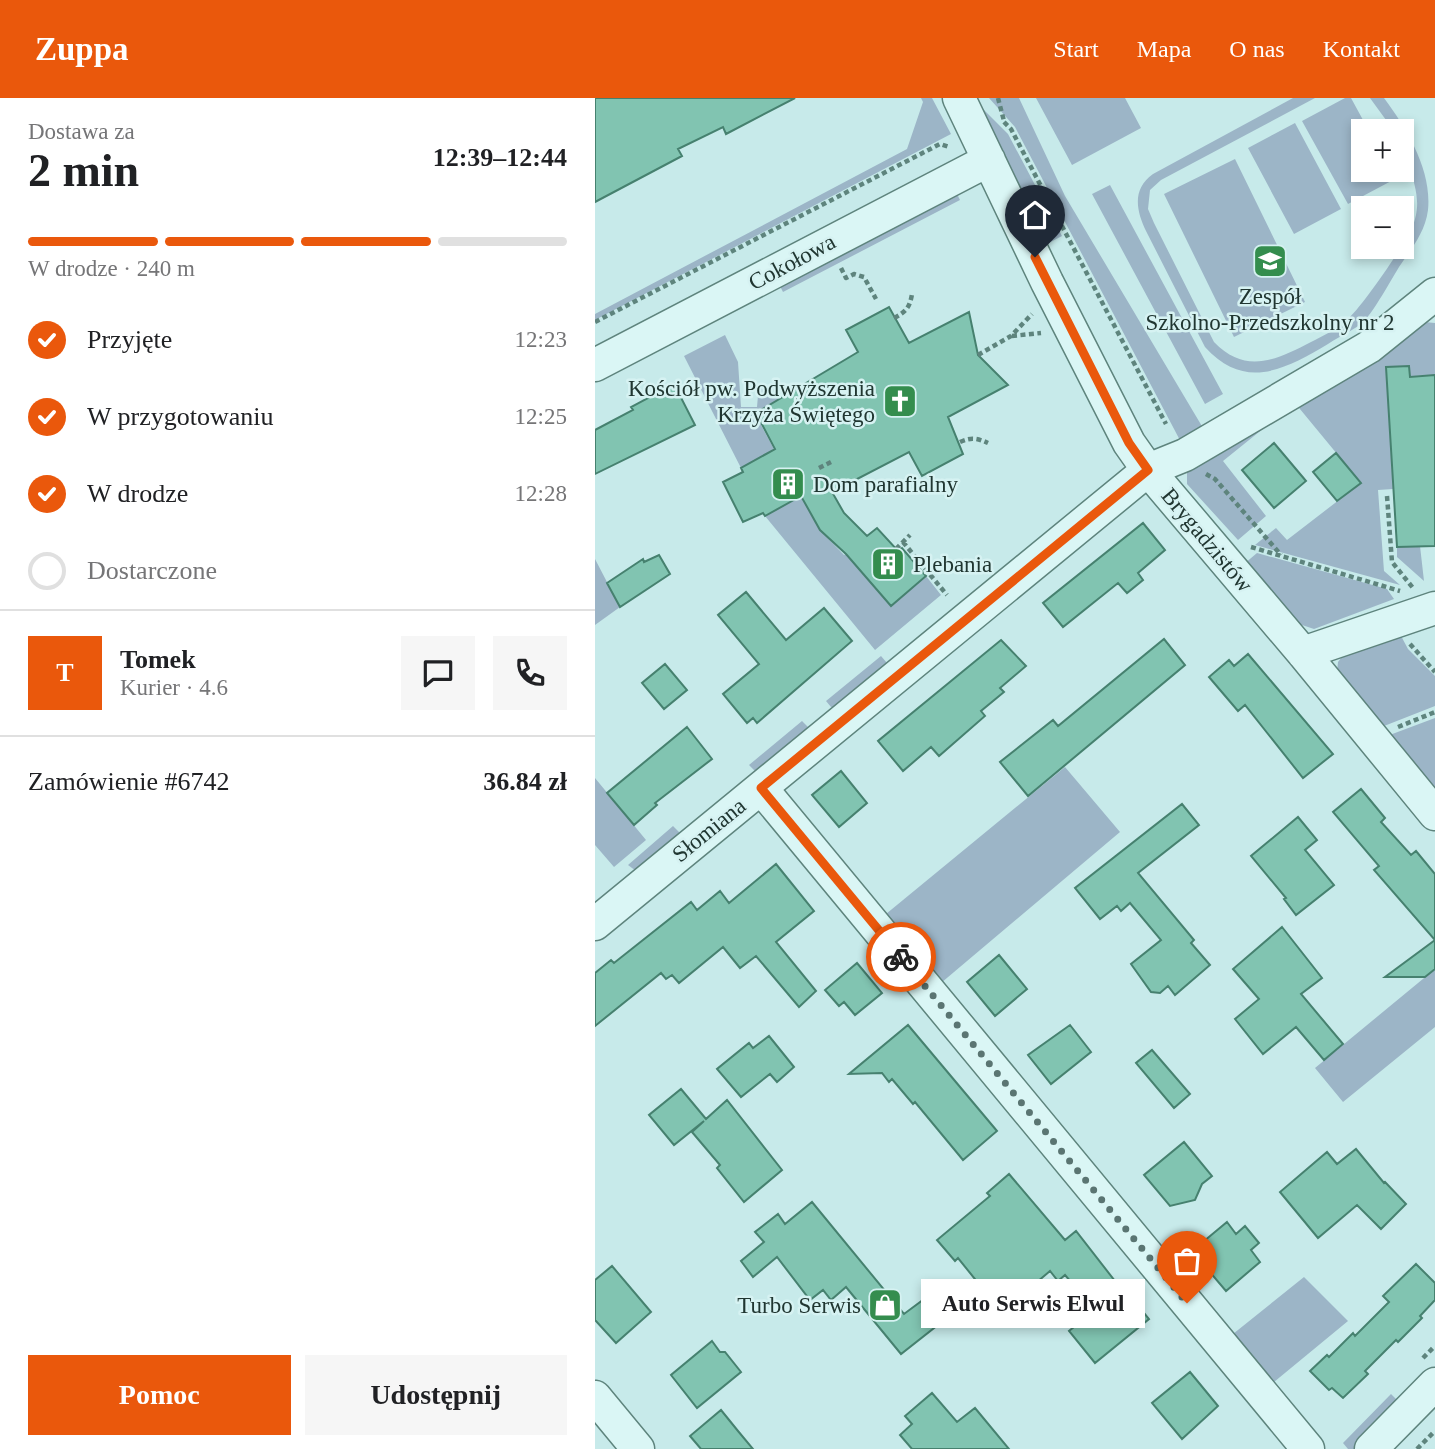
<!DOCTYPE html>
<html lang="pl">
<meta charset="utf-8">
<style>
:root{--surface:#fff;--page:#f6f6f6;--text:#202124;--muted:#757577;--line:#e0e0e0;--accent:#ea580c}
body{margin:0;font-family:Georgia,serif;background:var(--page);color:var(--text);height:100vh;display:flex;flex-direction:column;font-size:26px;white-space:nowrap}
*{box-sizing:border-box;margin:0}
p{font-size:23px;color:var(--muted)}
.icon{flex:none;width:38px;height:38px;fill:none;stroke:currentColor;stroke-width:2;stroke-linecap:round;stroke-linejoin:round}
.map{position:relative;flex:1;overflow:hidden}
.details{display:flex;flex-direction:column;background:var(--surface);width:595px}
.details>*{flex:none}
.buttons{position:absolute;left:756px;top:21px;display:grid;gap:14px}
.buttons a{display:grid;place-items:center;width:63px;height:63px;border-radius:0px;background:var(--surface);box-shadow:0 4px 10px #0003;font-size:35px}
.pin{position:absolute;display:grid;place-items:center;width:60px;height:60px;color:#fff;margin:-72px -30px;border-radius:50% 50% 50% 0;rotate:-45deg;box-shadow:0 0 7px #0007}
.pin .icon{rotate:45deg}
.courier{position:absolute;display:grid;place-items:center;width:70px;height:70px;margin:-35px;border:5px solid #ea580c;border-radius:50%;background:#fff;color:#222;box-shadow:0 2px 9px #0007}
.bubble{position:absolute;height:49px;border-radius:0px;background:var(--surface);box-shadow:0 4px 10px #0003;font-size:23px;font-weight:700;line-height:49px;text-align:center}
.head em{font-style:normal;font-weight:700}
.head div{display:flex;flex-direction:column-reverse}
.head{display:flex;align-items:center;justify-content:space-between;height:119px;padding:0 28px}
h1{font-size:46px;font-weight:700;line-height:52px}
.bar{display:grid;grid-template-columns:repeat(4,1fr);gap:10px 7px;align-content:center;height:84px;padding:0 28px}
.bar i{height:9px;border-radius:5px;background:var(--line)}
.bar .active{background:var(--accent)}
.bar p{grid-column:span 4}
.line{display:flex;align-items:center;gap:18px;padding:0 28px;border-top:2px solid var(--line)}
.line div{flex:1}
.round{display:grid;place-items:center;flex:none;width:74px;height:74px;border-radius:0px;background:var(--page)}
ol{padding:0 28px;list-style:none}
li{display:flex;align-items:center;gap:21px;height:77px}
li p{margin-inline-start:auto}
li .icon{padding:7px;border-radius:50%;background:var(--accent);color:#fff;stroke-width:4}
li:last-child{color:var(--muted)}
li i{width:38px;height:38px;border:4px solid var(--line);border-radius:50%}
.primary-button{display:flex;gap:14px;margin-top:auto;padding:14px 28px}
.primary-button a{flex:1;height:80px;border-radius:0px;background:var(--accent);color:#fff;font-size:28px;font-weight:700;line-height:80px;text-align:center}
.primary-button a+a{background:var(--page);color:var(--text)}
header{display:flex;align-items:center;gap:42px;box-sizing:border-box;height:98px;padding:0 35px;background:var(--accent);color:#fff}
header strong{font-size:33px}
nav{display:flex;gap:38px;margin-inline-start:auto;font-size:24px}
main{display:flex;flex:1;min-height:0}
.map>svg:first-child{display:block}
.green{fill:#9cb5c7}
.building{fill:#81c4b1;stroke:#46816f;stroke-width:2}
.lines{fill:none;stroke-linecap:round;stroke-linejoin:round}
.minor-casing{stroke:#5e847d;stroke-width:35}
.path{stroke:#5e847d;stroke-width:4.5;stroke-dasharray:5 3.5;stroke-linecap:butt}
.minor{stroke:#daf6f5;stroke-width:32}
.done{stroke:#5a7572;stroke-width:7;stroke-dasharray:0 12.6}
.route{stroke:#ea580c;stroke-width:9}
.labels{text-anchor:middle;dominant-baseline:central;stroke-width:5;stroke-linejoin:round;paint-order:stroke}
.street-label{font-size:23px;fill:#203631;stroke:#d6f2f2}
.poi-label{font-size:23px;fill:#203631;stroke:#d6f2f2;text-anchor:end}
</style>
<header>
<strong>Zuppa</strong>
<nav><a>Start</a><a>Mapa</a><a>O nas</a><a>Kontakt</a></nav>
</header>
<main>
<section class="details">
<div class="head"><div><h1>2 min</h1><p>Dostawa za</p></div><em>12:39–12:44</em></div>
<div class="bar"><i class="active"></i><i class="active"></i><i class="active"></i><i></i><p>W drodze · 240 m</p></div>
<ol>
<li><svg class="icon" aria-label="check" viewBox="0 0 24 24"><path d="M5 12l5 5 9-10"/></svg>Przyjęte<p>12:23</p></li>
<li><svg class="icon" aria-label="check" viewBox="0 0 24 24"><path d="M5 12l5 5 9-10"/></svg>W przygotowaniu<p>12:25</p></li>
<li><svg class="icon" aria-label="check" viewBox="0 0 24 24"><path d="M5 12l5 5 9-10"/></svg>W drodze<p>12:28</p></li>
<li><i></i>Dostarczone</li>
</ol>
<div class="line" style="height:126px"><b class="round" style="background:var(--accent);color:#fff">T</b><div><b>Tomek</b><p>Kurier · 4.6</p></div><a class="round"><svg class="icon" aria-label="chat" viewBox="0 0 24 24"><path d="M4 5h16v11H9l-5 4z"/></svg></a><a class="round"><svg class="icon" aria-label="phone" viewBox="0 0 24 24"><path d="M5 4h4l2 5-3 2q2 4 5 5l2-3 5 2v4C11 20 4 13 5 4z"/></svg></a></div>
<div class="line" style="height:91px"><div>Zamówienie #6742</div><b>36.84 zł</b></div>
<div class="primary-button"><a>Pomoc</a><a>Udostępnij</a></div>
</section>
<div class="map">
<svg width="840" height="1351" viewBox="0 0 840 1351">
<rect width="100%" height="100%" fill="#c7eaea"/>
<path class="green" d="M326,0h11l19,36 -356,186v-6l312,-165 16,-47z
M394,0h30l46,98 141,237 -23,13 -168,-319z
M441,0h89l16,30 -69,37z
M698,0h22l-154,82 -11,10 -2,19 6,14 60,119c32,33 62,18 97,0 12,-6 26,-13 36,-22 15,-13 64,-83 68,-101 9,-31 -13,-57 -13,-88h-8l-24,-33h14c23,31 48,72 44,112 -3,23 -17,39 -29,57 -8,13 -25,44 -35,54 -9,9 -24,15 -36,23 -44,26 -83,47 -123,3l-59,-116c-10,-21 -14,-42 7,-57z
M750,0h6l18,33h-6v39h27l5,9 -47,25 -46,-83z
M388,11l25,25 54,102 -19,10 -38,-74z
M700,25l46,86 -47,25 -46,-86z
M640,61l70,143 -71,35 -70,-143z
M515,87l113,209 -18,10 -113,-210z
M361,94l4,8 -177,92 -3,-6z
M819,223l21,2v52l-20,1 -5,4 -1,-14 -23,2 7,121 -15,1 6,81 16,14 -145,-40 21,-17 11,12 74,-57 -66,-80 -72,58 43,55 -28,24 -51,-56v-12z
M130,237l13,27 3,45h16l2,-23 17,5 6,11 -27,14 19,35 -33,19 -57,-112z
M206,398l19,34 24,25 5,-3 19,27 23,27 35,-30 15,19 -66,55 -110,-134z
M825,448l4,35 -27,-24v-10z
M662,455l130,36 7,10 -80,30 -18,-6 -52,-59z
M0,461l25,48 -25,18z
M805,536l8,15 27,27v30l-56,22 -42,-56 1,-10 6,-8z
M286,558l6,7 -53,44h-3l-5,-6z
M840,620v77l-48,-59z
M207,623l6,6 -1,3 -51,42 -7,-7z
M470,669l55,65 -179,151 -55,-69z
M0,680l51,62 -32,27 -19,-22z
M78,728l7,7 -1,3 -43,35 -8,-6z
M840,871v58l-92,75 -28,-34z
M709,1179l44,44 -74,61 -41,-48z
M796,1296l8,8 -45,47h-6l-5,-6z"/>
<path class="building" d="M0,0h200l-69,36 -3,-7 -45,22 4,7 -87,46z
M294,209l20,36 60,-31 9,43 30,30 -60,32 15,37 -41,22 -13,-24 -77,40 12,21 23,23 10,-8 21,23 4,-3 24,28 -35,30 -45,-52 -26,-24 -19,-34 -36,20 -2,-3 -20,9 -20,-40 20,-10 -2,-4 34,-19 -19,-36 102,-61 -12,-22z
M814,268l1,11 25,-2v171l-38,1 -11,-180z
M79,286l21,41 -100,49v-44l38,-20 -2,-3z
M679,345l32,38 -32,27 -32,-38z
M741,355l25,30 -24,18 -24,-29z
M548,425l22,27 -27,23 5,7 -16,13 -9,-10 -55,44 -20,-24z
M64,457l11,19 -50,33 -13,-24 36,-24 1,3z
M151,494l40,48 38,-32 28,33 -95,82 -4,-5 -6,5 -24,-29 36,-30 -41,-49z
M569,541l21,26 -157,131 -28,-34 53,-42 5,6z
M406,542l25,26 -26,22 4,4 -23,19 4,5 -46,40 -8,-9 -28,24 -25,-30z
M653,556l85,100 -30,24 -58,-73 -7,6 -29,-34 20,-17 5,6z
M70,566l22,26 -23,19 -22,-26z
M92,629l25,32 -57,44 2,2 -23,20 -27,-32z
M246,673l26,32 -28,24 -27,-32z
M766,691l24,29 -4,4 30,33 5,-4 19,23v95l-10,8h-40l50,-37 -61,-70 5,-4 -46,-54z
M587,706l17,21 -61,48 56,67 -3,3 19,22 -35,30 -7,-9 -8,7 -9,-1 -20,-28 30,-24 -31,-37 -9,8 -4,-5 -17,13 -25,-31z
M703,719l19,23 -12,10 29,35 -38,30 -12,-16 2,-1 -35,-42z
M181,766l38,47 -38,31 40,49 -17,16 -43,-51 -16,12 -17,-21 -44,36 -7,-8 -6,4 -5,-6 -66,53v-53l16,-13 3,3 77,-61 6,8 23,-19 9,12z
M687,829l40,51 -21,16 42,50 -19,16 -28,-33 -33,27 -28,-35 24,-20 -26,-30z
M404,857l28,34 -32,27 -28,-34z
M262,865l25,30 -27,22 -11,-13 -5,4 -14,-16z
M313,927l89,106 -34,29 -48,-58 -2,2 -21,-25 -3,3 -7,-9 -33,1z
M475,927l21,27 -40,32 -23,-29z
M174,938l25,31 -17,15 -7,-8 -29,23 -24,-28 32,-26 4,5z
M557,952l38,44 -16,14 -38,-45z
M86,991l25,30 21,-19 55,70 -38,32 -27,-34 3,-3 -28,-33 12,-11 -30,24 -25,-30z
M589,1044l28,34 -10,8 -7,16 -25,6 -26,-31z
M761,1051l28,34 1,-1 21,22 -25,25 -24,-24 -39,33 -38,-46 47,-40 10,12z
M414,1076l56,66 11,-9 53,68 2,-2 18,22 -54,44 -26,-32 26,-21 -30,-35 -7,6 -8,-10 -33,28 -6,-7 -16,12 -37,-46 -3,3 -18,-21 53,-44 -3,-3z
M217,1104l92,112 27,-20 17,23 -47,37 -55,-67 -15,13 -8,-10 -13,10 -33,-43 -24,20 -12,-16 23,-19 -9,-10 23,-18 7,10z
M632,1124l9,12 9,-8 14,17 -8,7 9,12 -34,29 -34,-40z
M821,1166l19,19v17l-15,16 2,2 -24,24 -2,-2 -31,31 3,3 -25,24 -11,-10 -3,2 -19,-19 17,-16 2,2 24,-24 2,3 34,-34 -6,-6z
M17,1168l39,46 -35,31 -21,-23v-40z
M117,1243l8,11h5l16,20 -44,36 -26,-33z
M595,1274l28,34 -36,33 -30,-36z
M337,1295l25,29 18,-14 34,41h-97l-12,-14 12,-11 -7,-8z
M126,1312l17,21 15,18h-52l-11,-13z"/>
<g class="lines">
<g class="minor-casing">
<path id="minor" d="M364,0l88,184 82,161 19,27 155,183 132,161
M0,267l394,-205
M708,555l132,-45
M166,690l547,661
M0,826l553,-454 37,-15 184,-108 66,-53
M0,1299l43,52
M776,1351l64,-65"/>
</g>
<path class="path" d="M403,0l6,23
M409,24l7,7 155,295
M246,170l5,10 8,-4 10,3 12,22
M299,220c12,-6 16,-11 18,-24
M0,224l345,-178 9,3
M417,238l29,-3
M383,257l33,-19 21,-22
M365,344c11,-5 17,-4 28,1
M224,370l12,-6
M611,376l9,5 66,76
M792,398l5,66 21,26
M308,444l44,53
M656,449l149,44
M301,451l14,-14
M815,546l25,28
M803,629l37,-15
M828,1260l12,-12
M822,1351l18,-18"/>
<use href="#minor" class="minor"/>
</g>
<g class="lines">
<path class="done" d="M306,859l286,346"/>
<path class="route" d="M306,859l-140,-169 387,-318 -19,-27 -94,-186"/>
</g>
<defs>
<g id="school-square" transform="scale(1.75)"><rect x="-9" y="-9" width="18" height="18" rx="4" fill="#348d4e" stroke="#d6f2f2"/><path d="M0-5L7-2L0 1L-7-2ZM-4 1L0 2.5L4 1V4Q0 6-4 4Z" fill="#fff"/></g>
<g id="church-square" transform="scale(1.75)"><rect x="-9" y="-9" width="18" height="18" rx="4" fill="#348d4e" stroke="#d6f2f2"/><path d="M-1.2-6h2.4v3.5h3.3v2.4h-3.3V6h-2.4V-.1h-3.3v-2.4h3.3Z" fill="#fff"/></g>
<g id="building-square" transform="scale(1.75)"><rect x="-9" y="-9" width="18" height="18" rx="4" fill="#348d4e" stroke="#d6f2f2"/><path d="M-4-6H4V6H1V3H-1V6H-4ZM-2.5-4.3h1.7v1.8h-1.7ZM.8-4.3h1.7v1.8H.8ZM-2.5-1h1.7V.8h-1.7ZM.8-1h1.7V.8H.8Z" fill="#fff"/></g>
<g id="shop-square" transform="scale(1.75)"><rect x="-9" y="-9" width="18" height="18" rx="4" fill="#348d4e" stroke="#d6f2f2"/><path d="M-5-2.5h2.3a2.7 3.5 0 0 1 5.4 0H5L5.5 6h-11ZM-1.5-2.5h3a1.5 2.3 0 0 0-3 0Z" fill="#fff"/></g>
</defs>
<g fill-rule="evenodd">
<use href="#school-square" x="675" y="163"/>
<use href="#church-square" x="305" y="303"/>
<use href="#building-square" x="193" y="386"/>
<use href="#building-square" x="293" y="466"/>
<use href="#shop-square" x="290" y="1207"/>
</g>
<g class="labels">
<g class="street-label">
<text transform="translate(197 164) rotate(-28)">Cokołowa</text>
<text transform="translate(612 442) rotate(50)">Brygadzistów</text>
<text transform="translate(114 732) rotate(-39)">Słomiana</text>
</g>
<g class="poi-label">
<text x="675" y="198" text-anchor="middle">Zespół<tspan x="675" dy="26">Szkolno-Przedszkolny nr 2</tspan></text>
<text x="280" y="290">Kościół pw. Podwyższenia<tspan x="280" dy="26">Krzyża Świętego</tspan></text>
<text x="218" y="386" text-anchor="start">Dom parafialny</text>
<text x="318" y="466" text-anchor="start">Plebania</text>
<text x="266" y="1207">Turbo Serwis</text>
</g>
</g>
</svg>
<div class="buttons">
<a>+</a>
<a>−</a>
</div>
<div class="pin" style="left:592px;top:1205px;background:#ea580c"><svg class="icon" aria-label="bag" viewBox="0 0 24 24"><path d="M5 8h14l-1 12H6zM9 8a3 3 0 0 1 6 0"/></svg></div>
<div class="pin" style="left:440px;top:159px;background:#1f2937"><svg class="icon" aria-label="home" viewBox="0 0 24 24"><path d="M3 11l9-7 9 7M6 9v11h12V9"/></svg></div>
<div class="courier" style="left:306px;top:859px"><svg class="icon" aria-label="bike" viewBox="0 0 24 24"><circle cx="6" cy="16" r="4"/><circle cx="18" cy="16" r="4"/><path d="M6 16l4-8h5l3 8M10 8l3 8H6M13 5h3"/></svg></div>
<div class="bubble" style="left:326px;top:1181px;width:224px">Auto Serwis Elwul</div>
</div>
</main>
